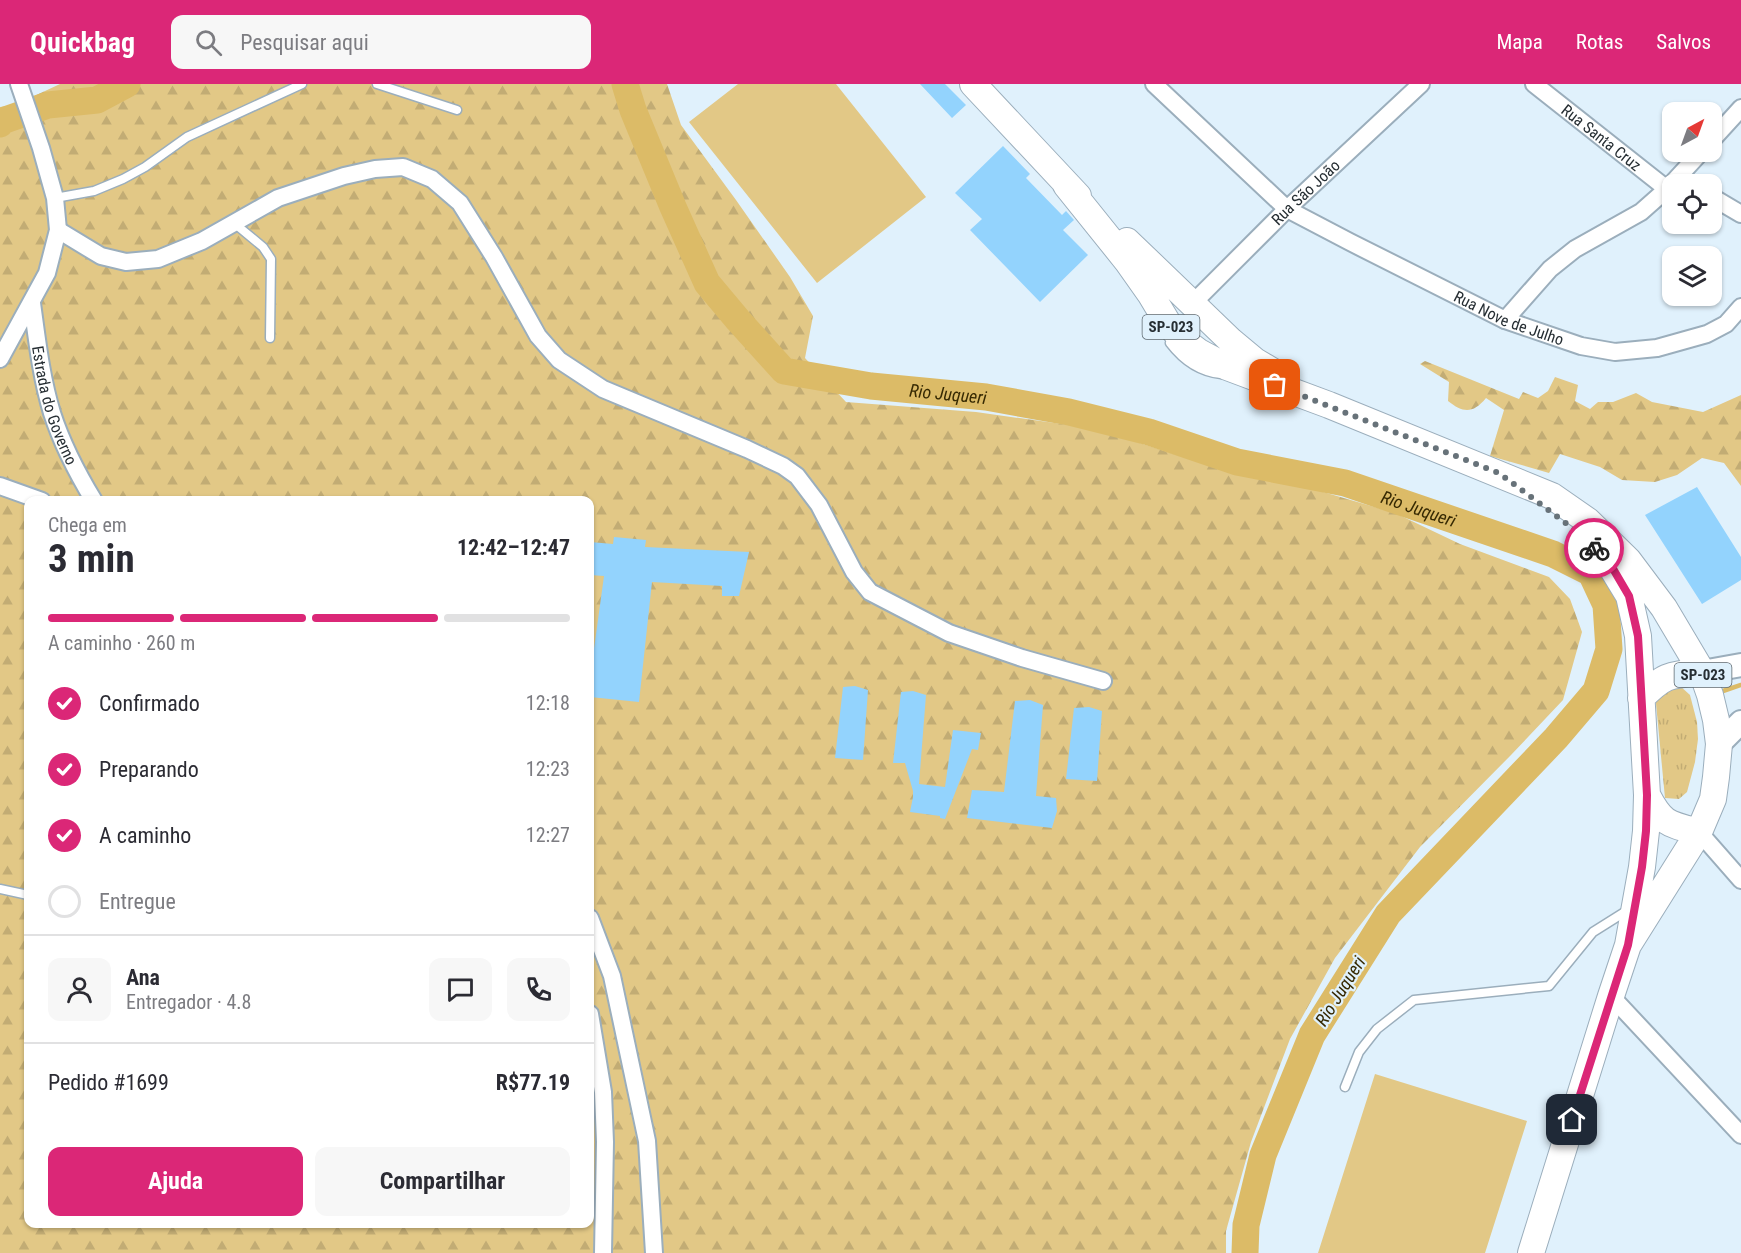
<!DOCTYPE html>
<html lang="pt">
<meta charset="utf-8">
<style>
:root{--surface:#fff;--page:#f7f7f7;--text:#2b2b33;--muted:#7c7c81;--line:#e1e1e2;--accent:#db2777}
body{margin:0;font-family:"Roboto Condensed",sans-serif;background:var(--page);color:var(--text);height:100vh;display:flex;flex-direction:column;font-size:22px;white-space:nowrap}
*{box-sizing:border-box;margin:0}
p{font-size:20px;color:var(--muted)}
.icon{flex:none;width:33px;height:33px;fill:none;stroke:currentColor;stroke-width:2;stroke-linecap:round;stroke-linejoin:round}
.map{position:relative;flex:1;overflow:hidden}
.details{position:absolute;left:24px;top:412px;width:570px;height:732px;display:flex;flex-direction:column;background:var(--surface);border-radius:12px;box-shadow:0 2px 4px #0004}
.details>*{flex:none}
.needle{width:39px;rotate:41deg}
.fabs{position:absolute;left:1662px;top:18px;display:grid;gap:12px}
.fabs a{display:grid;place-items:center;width:60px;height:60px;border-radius:12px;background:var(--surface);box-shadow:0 2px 4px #0004;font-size:30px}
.pin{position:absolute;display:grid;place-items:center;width:51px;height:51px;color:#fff;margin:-26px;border-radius:12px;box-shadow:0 3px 9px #0006}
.courier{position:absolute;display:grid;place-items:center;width:60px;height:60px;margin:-30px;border:4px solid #db2777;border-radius:50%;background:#fff;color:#222;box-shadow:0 2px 8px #0007}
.overview em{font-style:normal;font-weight:700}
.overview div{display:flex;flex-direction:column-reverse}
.overview{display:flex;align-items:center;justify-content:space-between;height:102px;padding:0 24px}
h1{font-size:39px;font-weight:700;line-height:45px}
.bar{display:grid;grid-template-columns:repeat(4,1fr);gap:9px 6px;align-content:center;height:72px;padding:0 24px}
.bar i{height:8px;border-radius:4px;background:var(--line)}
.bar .active{background:var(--accent)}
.bar p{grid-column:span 4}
.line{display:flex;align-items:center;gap:15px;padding:0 24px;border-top:2px solid var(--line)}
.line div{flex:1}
.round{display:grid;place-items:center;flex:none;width:63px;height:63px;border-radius:12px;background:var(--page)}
ol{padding:0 24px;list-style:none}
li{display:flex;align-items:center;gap:18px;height:66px}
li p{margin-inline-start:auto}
li .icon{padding:6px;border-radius:50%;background:var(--accent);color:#fff;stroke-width:4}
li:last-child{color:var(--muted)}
li i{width:33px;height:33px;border:3px solid var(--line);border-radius:50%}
.cta{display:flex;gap:12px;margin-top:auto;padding:12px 24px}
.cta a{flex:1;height:69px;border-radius:12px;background:var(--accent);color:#fff;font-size:24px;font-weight:700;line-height:69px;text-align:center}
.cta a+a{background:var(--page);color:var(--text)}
header{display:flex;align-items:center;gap:36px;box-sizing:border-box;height:84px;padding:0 30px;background:var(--accent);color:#fff}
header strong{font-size:28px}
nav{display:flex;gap:33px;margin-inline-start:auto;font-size:21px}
.search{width:420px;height:54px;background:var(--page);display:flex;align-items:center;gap:15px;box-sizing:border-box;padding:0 21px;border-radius:12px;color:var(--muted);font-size:22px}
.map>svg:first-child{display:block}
.grass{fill:url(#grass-tufts)}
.forest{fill:url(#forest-firs);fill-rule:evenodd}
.pitch{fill:#e2c886}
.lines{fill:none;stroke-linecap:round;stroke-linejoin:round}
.stream{stroke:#dcbb67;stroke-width:4.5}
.river{stroke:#dcbb67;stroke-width:27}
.building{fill:#93d3fd}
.lane-casing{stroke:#9baebc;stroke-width:11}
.street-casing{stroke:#9baebc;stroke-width:20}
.secondary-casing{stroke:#9baebc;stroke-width:26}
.primary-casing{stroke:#9baebc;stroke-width:28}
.lane{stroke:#fff;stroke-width:8}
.street{stroke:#fff;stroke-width:16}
.secondary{stroke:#fff;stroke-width:22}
.primary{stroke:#fff;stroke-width:26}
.done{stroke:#677279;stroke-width:6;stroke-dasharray:0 10.8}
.route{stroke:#db2777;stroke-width:8}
.labels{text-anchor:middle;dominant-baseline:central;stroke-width:4.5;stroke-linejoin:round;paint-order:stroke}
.shield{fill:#e0f1fc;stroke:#5e686f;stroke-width:1.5}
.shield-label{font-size:15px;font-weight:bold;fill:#262e33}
.street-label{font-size:16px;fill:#262e33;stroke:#e0f1fc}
.water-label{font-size:18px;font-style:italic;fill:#372a03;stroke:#e0f1fc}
</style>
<header>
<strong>Quickbag</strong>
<div class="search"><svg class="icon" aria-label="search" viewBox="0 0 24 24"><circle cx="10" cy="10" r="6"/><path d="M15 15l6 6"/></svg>Pesquisar aqui</div>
<nav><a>Mapa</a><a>Rotas</a><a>Salvos</a></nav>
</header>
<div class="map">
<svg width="1741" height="1169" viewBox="0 0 1741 1169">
<defs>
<pattern id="grass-tufts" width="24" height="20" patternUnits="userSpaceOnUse" patternTransform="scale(1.5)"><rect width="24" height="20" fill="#e2c886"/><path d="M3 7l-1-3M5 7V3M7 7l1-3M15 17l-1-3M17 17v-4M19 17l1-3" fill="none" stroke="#c2ac74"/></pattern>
<pattern id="forest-firs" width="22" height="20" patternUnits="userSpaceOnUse" patternTransform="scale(1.5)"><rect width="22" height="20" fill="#e2c886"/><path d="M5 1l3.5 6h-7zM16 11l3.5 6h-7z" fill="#c2ac74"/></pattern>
</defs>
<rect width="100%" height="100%" fill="#e0f1fc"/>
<path class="grass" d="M1679,601l11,10 7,27 1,17 -3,23 -8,30 -8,7 -14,-1 -10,-105z"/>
<path class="forest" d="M60,0h607l14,41 55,75 54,77 23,39 -8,42 41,44 130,10 121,17 135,44 81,16 82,24 65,31 89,33 21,22 12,33 -19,68 -52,55 -91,92 -85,111 -45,81 -39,103 -25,89v22h-1226v-1146l15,-2zM28,417h562v723h-562z
M1425,277l94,38 4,-7 15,6 10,-7 7,-14 23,8 -3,16 15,8 8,-7h15l23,-9 16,9 51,10 38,-17v91l-17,-23 -22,-5 -25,17 -22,7 -33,-2 -22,-13 -40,-13 -11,19 -59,-17 14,-46 -18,-12c-13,16 -23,15 -38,3l1,-19 -29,-18z"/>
<path class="pitch" d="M738,0h98l90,113 -109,86 -128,-161z
M1375,990l152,47 -42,132h-167z"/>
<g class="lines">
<path class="stream" d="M1723,607l18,-6"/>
<g class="river">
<path id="s1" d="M625,0l8,26 40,97 34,76 31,37 46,51 87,15 115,11 83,15 80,20 88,30 108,21 208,71 38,19 15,32 3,44 -13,42 -40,47 -168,176 -76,121 -49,120 -17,70 -1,28"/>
<path d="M0,40l2,-3 46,-16 49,-5 30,-16"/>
</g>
</g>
<path class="building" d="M920,0h25l21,21 -14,13z
M1003,62l27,28 -4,4 36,37 4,-4 8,9 -11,10 25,25 -48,47 -70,-72 12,-11 -27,-26z
M1697,403l44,70v23l-39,24 -57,-89z
M614,453l32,3 -1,7 104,5 -10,44h-17v-10l-70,-4 -13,120 -49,-5v-19l14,-102 -14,-1v-33l23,2z
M855,602l13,4 -5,70 -28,-2 8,-71z
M913,607l13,4 -7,89 26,3 8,-57 28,3 -3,17 -6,-1 -27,70 -5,-1v-2l-30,-4 3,-15v-6l-8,-28h-12l8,-71z
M1030,616l13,5 -7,91 20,2 1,13 -5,17 -85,-10 5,-28 32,2 11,-91z
M1089,623l13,4 -5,70 -31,-2 8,-71z"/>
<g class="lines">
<g class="lane-casing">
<path id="lane" d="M377,0l80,26
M55,114l39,-7 29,-12 22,-12 42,-30 115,-53
M234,139l29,24 8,12 -1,79
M1170,259c13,17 30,29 51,31
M0,805l28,6
M1345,1003l14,-35 18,-23 37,-29 135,-14 44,-54 35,-22"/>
</g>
<g class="street-casing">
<g id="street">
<path id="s2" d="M1154,0l133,125 63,33 155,78 76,26 34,6 42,-4 50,-14 19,-10 15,-17"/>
<path id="s3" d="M1534,0l133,105"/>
<path d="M1712,56l29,-32"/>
<path d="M1712,113l29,17"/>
<path d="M58,146l43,26 25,6 32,-3 44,-18 76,-43 66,-22 31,-7 28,-2 29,12 28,24 34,54 44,79 21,24 44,29 144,60 36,17 14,10 22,29 35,67 16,20 79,41 73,25 81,23"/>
<path id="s4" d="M32,219c5,36 9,74 20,110 10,31 25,60 42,88"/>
<path id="s5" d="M1193,219l94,-94 134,-125"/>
<path d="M1505,236l45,-51 25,-20 66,-37 26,-23 34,-37"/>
<path d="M0,275l47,-86 11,-43 -3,-32 -14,-50 -22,-64"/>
<path d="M0,402l42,15"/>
<path d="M1699,748l42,48"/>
<path d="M590,834l22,58 35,165 7,112"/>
<path d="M1611,912l130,139"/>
<path d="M590,930l13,78 2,50 -2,111"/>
</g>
</g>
<g class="secondary-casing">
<path id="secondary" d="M1702,588l39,-7
M1719,660l22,-22"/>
</g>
<g class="primary-casing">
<path id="primary" d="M973,0l105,112
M1066,101l61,76 24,34 18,30 13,14 17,13 28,15 102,38 223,91 36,25 40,39 36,48 38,64 8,23 6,25 3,24 -3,33 -3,22 -14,33 -71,113
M1127,157l104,100 24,20 22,13
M1641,614c24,-24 28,-23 61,-26
M1647,711c15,29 21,29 52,37
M1531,1169l80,-257 17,-51 14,-78 4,-36 1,-36 -9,-159 -9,-40 -17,-28 -19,-21"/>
</g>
<use href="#lane" class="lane"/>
<use href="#street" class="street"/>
<use href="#secondary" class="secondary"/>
<use href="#primary" class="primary"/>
</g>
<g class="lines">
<path class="done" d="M1275,301l224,88 60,45 26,20 9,10"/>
<path class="route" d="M1572,1036l56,-175 14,-78 4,-36 1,-36 -9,-159 -9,-40 -17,-29 -18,-19"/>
</g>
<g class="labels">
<g class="shield">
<rect x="1142.5" y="231" width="57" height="24" rx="4.5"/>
<rect x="1674.5" y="579" width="57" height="24" rx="4.5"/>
</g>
<g class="shield-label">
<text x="1171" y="243">SP-023</text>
<text x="1703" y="591">SP-023</text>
</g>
<g class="street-label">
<text stroke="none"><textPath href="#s3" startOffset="86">Rua Santa Cruz</textPath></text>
<text stroke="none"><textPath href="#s5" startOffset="158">Rua São João</textPath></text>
<text stroke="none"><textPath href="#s2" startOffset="430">Rua Nove de Julho</textPath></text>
<text stroke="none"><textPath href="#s4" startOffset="105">Estrada do Governo</textPath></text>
</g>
<g class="water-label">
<text stroke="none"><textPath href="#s1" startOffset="498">Rio Juqueri</textPath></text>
<text stroke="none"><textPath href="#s1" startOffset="984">Rio Juqueri</textPath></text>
<text transform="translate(1340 907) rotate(-58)">Rio Juqueri</text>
</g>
</g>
</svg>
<div class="fabs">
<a><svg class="needle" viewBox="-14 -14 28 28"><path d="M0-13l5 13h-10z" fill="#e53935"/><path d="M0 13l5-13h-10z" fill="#7c7c81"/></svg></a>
<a><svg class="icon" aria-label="locate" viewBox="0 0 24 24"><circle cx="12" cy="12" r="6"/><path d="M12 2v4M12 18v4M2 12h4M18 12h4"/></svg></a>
<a><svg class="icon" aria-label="layers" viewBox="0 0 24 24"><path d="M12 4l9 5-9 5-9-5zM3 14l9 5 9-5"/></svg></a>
</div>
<div class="pin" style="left:1275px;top:301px;background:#ea580c"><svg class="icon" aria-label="bag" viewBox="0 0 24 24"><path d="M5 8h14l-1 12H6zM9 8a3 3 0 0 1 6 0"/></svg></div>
<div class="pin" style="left:1572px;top:1036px;background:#1f2937"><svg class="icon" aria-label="home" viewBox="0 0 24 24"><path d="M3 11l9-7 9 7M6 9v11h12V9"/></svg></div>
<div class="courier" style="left:1594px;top:464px"><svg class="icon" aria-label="bike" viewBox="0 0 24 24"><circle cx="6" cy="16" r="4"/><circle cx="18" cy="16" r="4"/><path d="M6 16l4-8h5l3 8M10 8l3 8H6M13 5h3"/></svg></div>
<section class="details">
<div class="overview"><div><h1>3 min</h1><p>Chega em</p></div><em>12:42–12:47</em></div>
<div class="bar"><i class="active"></i><i class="active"></i><i class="active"></i><i></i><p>A caminho · 260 m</p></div>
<ol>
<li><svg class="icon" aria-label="check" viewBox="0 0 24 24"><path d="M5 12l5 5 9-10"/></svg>Confirmado<p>12:18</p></li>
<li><svg class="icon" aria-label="check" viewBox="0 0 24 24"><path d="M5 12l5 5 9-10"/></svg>Preparando<p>12:23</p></li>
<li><svg class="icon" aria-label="check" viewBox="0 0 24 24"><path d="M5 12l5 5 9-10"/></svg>A caminho<p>12:27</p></li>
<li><i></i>Entregue</li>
</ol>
<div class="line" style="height:108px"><a class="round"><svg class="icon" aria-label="person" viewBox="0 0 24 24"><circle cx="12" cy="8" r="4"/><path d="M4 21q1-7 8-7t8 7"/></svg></a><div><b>Ana</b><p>Entregador · 4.8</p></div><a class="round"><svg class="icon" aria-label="chat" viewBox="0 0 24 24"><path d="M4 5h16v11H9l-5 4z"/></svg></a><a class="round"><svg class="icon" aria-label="phone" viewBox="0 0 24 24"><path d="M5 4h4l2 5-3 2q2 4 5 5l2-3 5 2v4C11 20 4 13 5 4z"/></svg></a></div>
<div class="line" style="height:78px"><div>Pedido #1699</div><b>R$77.19</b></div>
<div class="cta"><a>Ajuda</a><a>Compartilhar</a></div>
</section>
</div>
